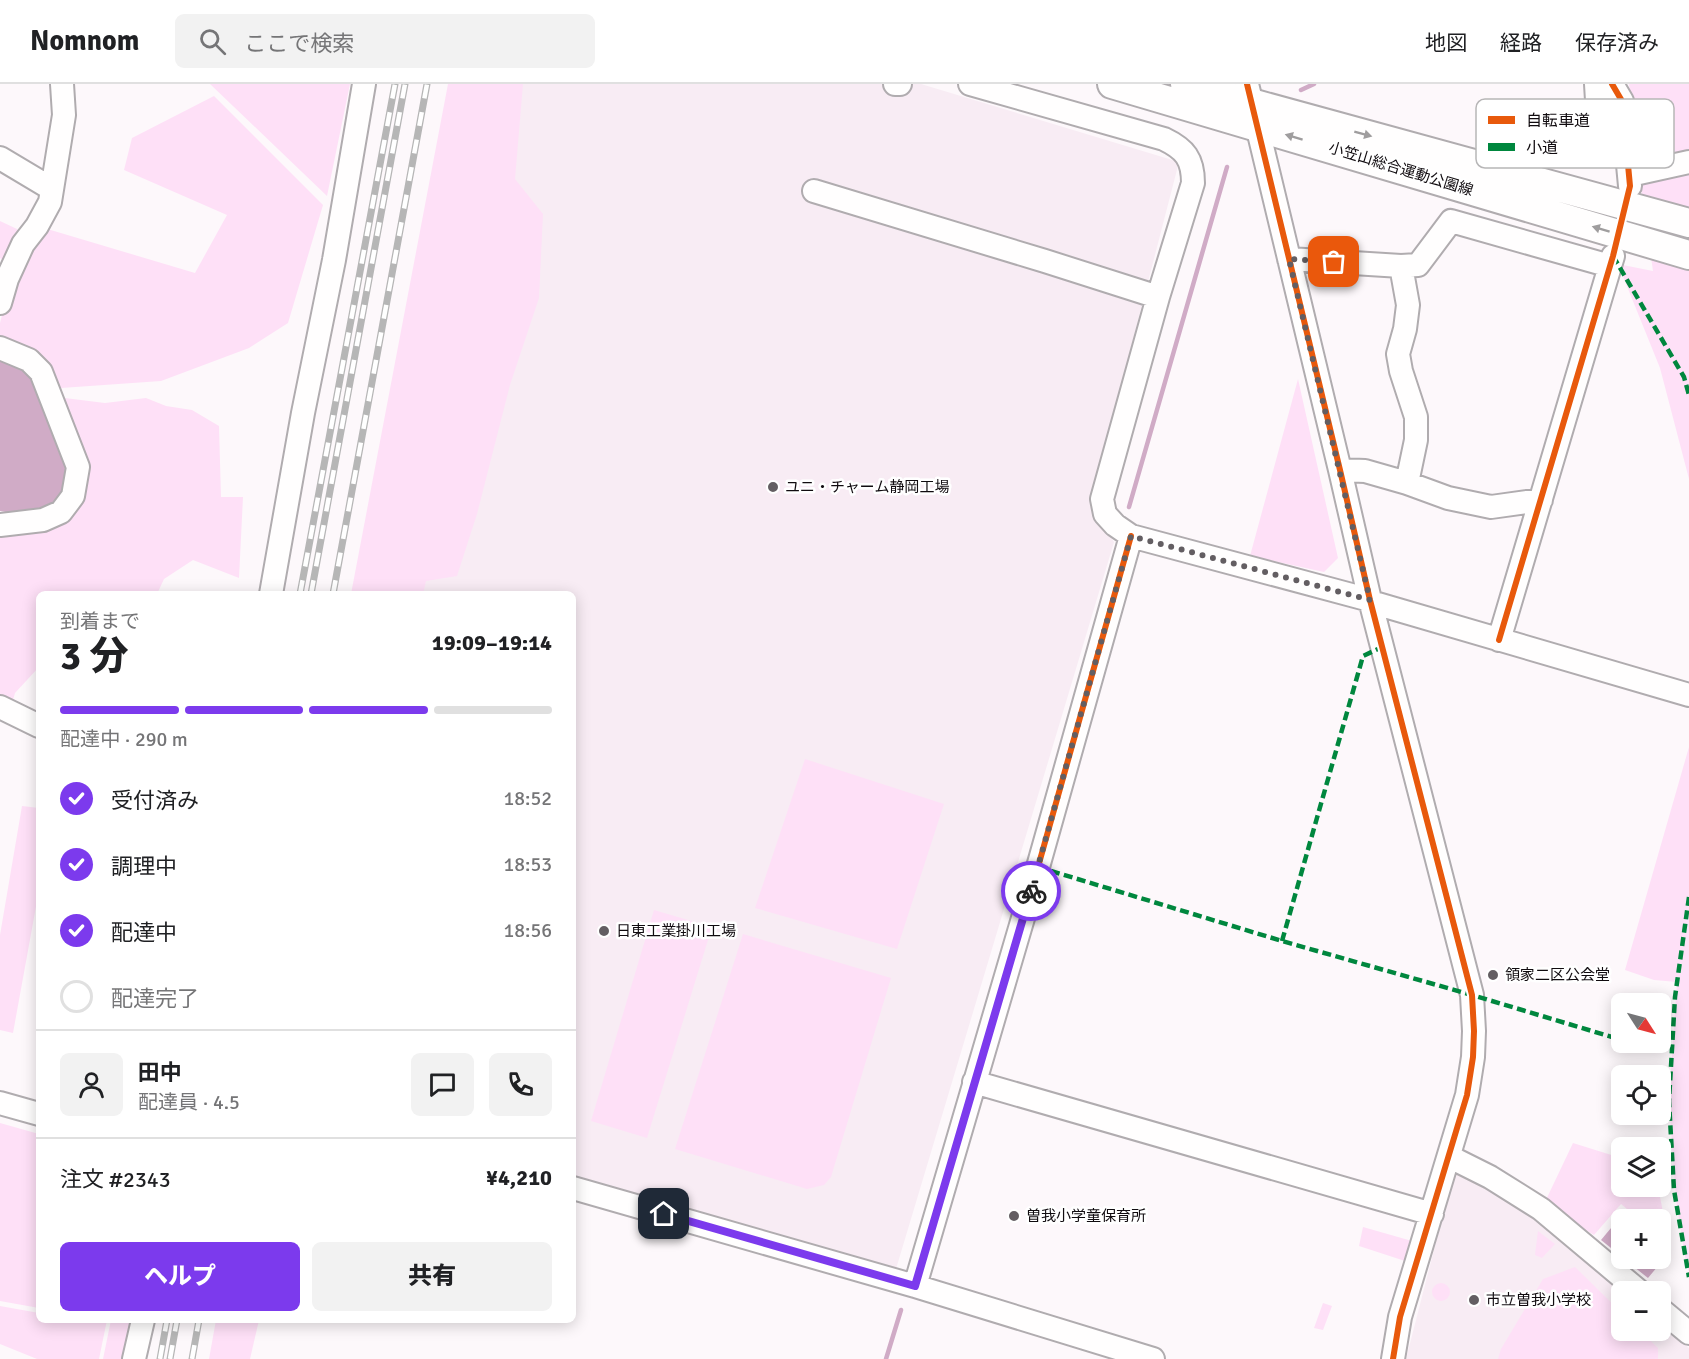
<!DOCTYPE html>
<html lang="ja">
<meta charset="utf-8">
<style>
:root{--surface:#fff;--page:#f2f2f2;--text:#202124;--muted:#757577;--line:#e0e0e0;--accent:#7c3aed}
body{margin:0;font-family:Signika,"Noto Sans JP",sans-serif;background:var(--page);color:var(--text);height:100vh;display:flex;flex-direction:column;font-size:22px;white-space:nowrap}
*{box-sizing:border-box;margin:0}
p{font-size:20px;color:var(--muted)}
.icon{flex:none;width:33px;height:33px;fill:none;stroke:currentColor;stroke-width:2;stroke-linecap:round;stroke-linejoin:round}
.map{position:relative;flex:1;overflow:hidden}
.drawer{position:absolute;left:36px;top:507px;width:540px;height:732px;display:flex;flex-direction:column;background:var(--surface);border-radius:9px;box-shadow:0 3px 15px #0003}
.drawer>*{flex:none}
.needle{width:39px;rotate:126deg}
.buttons{position:absolute;left:1611px;top:909px;display:grid;gap:12px}
.buttons a{display:grid;place-items:center;width:60px;height:60px;border-radius:9px;background:var(--surface);box-shadow:0 3px 15px #0003;font-size:30px}
.pin{position:absolute;display:grid;place-items:center;width:51px;height:51px;color:#fff;margin:-26px;border-radius:12px;box-shadow:0 3px 9px #0006}
.courier{position:absolute;display:grid;place-items:center;width:60px;height:60px;margin:-30px;border:4px solid #7c3aed;border-radius:50%;background:#fff;color:#222;box-shadow:0 2px 8px #0007}
.headline em{font-style:normal;font-weight:800}
.headline div{display:flex;flex-direction:column-reverse}
.headline{display:flex;align-items:center;justify-content:space-between;height:102px;padding:0 24px}
h1{font-size:39px;font-weight:800;line-height:45px}
.bar{display:grid;grid-template-columns:repeat(4,1fr);gap:9px 6px;align-content:center;height:72px;padding:0 24px}
.bar i{height:8px;border-radius:4px;background:var(--line)}
.bar .selected{background:var(--accent)}
.bar p{grid-column:span 4}
.line{display:flex;align-items:center;gap:15px;padding:0 24px;border-top:2px solid var(--line)}
.line div{flex:1}
.round{display:grid;place-items:center;flex:none;width:63px;height:63px;border-radius:9px;background:var(--page)}
ol{padding:0 24px;list-style:none}
li{display:flex;align-items:center;gap:18px;height:66px}
li p{margin-inline-start:auto}
li .icon{padding:6px;border-radius:50%;background:var(--accent);color:#fff;stroke-width:4}
li:last-child{color:var(--muted)}
li i{width:33px;height:33px;border:3px solid var(--line);border-radius:50%}
.primary-button{display:flex;gap:12px;margin-top:auto;padding:12px 24px}
.primary-button a{flex:1;height:69px;border-radius:9px;background:var(--accent);color:#fff;font-size:24px;font-weight:800;line-height:69px;text-align:center}
.primary-button a+a{background:var(--page);color:var(--text)}
header{display:flex;align-items:center;gap:36px;box-sizing:border-box;height:84px;padding:0 30px;background:var(--surface);border-bottom:2px solid var(--line)}
header strong{font-size:28px}
nav{display:flex;gap:33px;margin-inline-start:auto;font-size:21px}
.search{width:420px;height:54px;background:var(--page);display:flex;align-items:center;gap:15px;box-sizing:border-box;padding:0 21px;border-radius:9px;color:var(--muted);font-size:22px}
.map>svg:first-child{display:block}
.built{fill:#f8ecf4}
.green{fill:#fee0f7}
.water{fill:#d0abc6}
.lines{fill:none;stroke-linecap:round;stroke-linejoin:round}
.stream{stroke:#d0abc6;stroke-width:4.5}
.minor-casing{stroke:#b0acaf;stroke-width:26}
.major-casing{stroke:#b0acaf;stroke-width:32}
.minor{stroke:#fffefe;stroke-width:22}
.major{stroke:#fffefe;stroke-width:28}
.rail-casing{stroke:#b6b6b6;stroke-width:7}
.rail{stroke:#fff;stroke-width:4.5;stroke-dasharray:14;stroke-linecap:butt}
.quiet{stroke:#00873e;stroke-width:4.5;stroke-dasharray:9 4.5;stroke-linecap:butt}
.cycleway-casing{stroke:#fff;stroke-width:10}
.cycleway{stroke:#e8590c;stroke-width:6}
.oneway{fill:#9f9d9e}
.done{stroke:#635e62;stroke-width:6;stroke-dasharray:0 10.8}
.route{stroke:#7c3aed;stroke-width:8}
.poi-dot{fill:#635e62;stroke:#fff;stroke-width:2}
.labels{text-anchor:middle;dominant-baseline:central;stroke-width:5;stroke-linejoin:round;paint-order:stroke}
.street-label{font-size:15px;fill:#100b0f;stroke:#fff}
.poi-label{font-size:15px;fill:#100b0f;stroke:#fff;text-anchor:start}
.key{fill:#fff;stroke:#b7b6b7;stroke-width:1.5}
.key-label{font-size:16px;fill:#100b0f}
</style>
<header>
<strong>Nomnom</strong>
<div class="search"><svg class="icon" aria-label="search" viewBox="0 0 24 24"><circle cx="10" cy="10" r="6"/><path d="M15 15l6 6"/></svg>ここで検索</div>
<nav><a>地図</a><a>経路</a><a>保存済み</a></nav>
</header>
<div class="map">
<svg width="1689" height="1275" viewBox="0 0 1689 1275">
<rect width="100%" height="100%" fill="#fdf8fb"/>
<path class="built" d="M479,0h442l258,78 -89,344 24,36 -218,727 -323,-89v-586h-191z
M1455,1084l60,32 112,91 -5,1v38h38l1,-8 28,26v11h-283z"/>
<path class="green" d="M210,0h140l-23,112z
M448,0h75l-8,95 28,35 -4,84 -29,87 -33,129 -20,62 -31,5 -3,13h-72z
M1629,0h60v395l-29,-111 -42,-104 35,7 -13,-90z
M214,12l109,109 -35,118 -39,25 -88,33 -114,8 -47,-42v-24l15,-61 29,-34 151,45 32,-58 -103,-45 8,-32z
M0,137l17,8 4,9 -16,24 -5,-4z
M1298,295l40,179 -14,14 -74,-16z
M57,313l48,6 41,-5 20,8 26,4 27,16 2,71h22l-4,81 -46,-18 -29,19 -7,15h-118v73l-24,26 -4,14 -11,-4v-185l49,-9 12,-14z
M1689,663v525l-3,-9 -10,-63 -7,-99 8,-119 -23,-2 -29,-10z
M805,675l139,45 -47,145 -142,-41z
M22,722l17,2v82l-26,143 -13,-3v-95z
M654,826l58,17 -65,211 -56,-17z
M743,850l148,44 -60,199 -7,8 -17,4 -132,-40z
M0,1039l39,11v174l-39,-7z
M1573,1059l48,15 1,28 36,1 12,60 -9,-8 -1,-19 -21,-1 -18,-15 -27,31 -50,-31z
M1363,1143l49,14 -7,20 -46,-15z
M1538,1147l17,13 -13,14 -7,-3z
M1575,1183l46,45 1,18 18,1 18,17v11h-160l3,-10 42,-70z
M1432 1208a9 9 0 1 1 18 0a9 9 0 1 1-18 0Z
M1323,1219l9,3 -9,24 -9,-2z
M0,1222l39,7v7h68l-8,39h-62l-37,-15z
M111,1236h19l-7,39h-20z
M216,1236h43l-9,39h-41z"/>
<path class="water" d="M0,268l39,24c8,22 36,89 28,109 -6,15 -22,24 -34,32l-33,-6z
M1621,1132l4,3 -3,1 -1,36 -20,-16z
M1661,1164l7,6 -20,24 -24,-19 36,-1z"/>
<g class="lines">
<path class="stream" d="M1301,6l13,-6
M1129,423l98,-340
M886,1275l15,-49"/>
<g class="minor-casing">
<path id="minor" d="M895,0h5
M970,0l194,55c21,10 29,20 29,44l-35,114 -56,202 3,15 10,11 16,11 239,64
M1247,0l93,386 30,130 102,395 2,36 -1,26 -6,38 -67,222 -7,42
M1596,0l2,33
M1612,0l10,17 8,85
M0,74l52,31
M1630,91l59,-13
M814,107l231,70 113,36
M1289,175l112,7 17,-1 33,-44 159,45
M1401,182l7,39 -3,24 -7,25 3,17 15,46v23l-9,43
M0,219l7,-24 16,-35 14,-18 13,-24 14,-87 -2,-31
M0,264l29,12 12,12 37,95 -5,29 -12,16 -18,8 -43,5
M1340,386l25,1 42,12 41,15 43,9 50,-7
M271,510l32,-181 31,-153 30,-176
M1371,518l318,93
M1499,556l114,-384
M0,623l39,19
M974,998l458,132
M0,1019l39,11
M1449,1074l9,3 32,16 51,32 99,83
M573,1104l342,98 238,73
M915,1202l123,-419 93,-331
M1660,1225l29,24
M134,1275l9,-39"/>
</g>
<g class="major-casing">
<path id="major" d="M1112,0l577,171
M1185,0l66,19 438,120"/>
</g>
<use href="#minor" class="minor"/>
<use href="#major" class="major"/>
<g class="rail-casing">
<path id="rail" d="M300,510l95,-510
M311,510l94,-510
M333,510l94,-510
M160,1275l7,-39
M170,1275l7,-39
M192,1275l7,-39"/>
</g>
<use href="#rail" class="rail"/>
<path class="quiet" d="M1613,172l71,121 5,18
M1038,783l244,74 190,54 150,45
M1689,813l-14,100 -6,104 5,89 15,87
M1282,857l81,-285 19,-9
M1631,958l4,2"/>
<g class="cycleway-casing">
<path id="cycleway" d="M1247,0l93,386 30,130 102,395 2,36 -1,26 -6,38 -67,222 -7,42
M1499,556l114,-384 17,-70 -8,-85 -10,-17
M915,1202l123,-419 93,-331"/>
</g>
<use href="#cycleway" class="cycleway"/>
</g>
<defs><path id="oneway-solid" d="M-6-.8H1V-3.2L6.5 0L1 3.2V.8H-6Z" transform="scale(1.5)"/></defs>
<g class="oneway">
<use href="#oneway-solid" transform="translate(1363 50) rotate(15)"/>
<use href="#oneway-solid" transform="translate(1294 53) rotate(-163)"/>
<use href="#oneway-solid" transform="translate(1601 145) rotate(-163)"/>
</g>
<g class="lines">
<path class="done" d="M1031,807l100,-355 239,64 -81,-341 45,3"/>
<path class="route" d="M664,1130l251,72 116,-395"/>
</g>
<g class="poi-dot">
<circle cx="773" cy="403" r="6"/>
<circle cx="604" cy="847" r="6"/>
<circle cx="1493" cy="891" r="6"/>
<circle cx="1014" cy="1132" r="6"/>
<circle cx="1474" cy="1216" r="6"/>
</g>
<g class="labels">
<g class="street-label">
<text transform="translate(1401 85) rotate(17)">小笠山総合運動公園線</text>
</g>
<g class="poi-label">
<text x="785" y="403">ユニ・チャーム静岡工場</text>
<text x="616" y="847">日東工業掛川工場</text>
<text x="1505" y="891">領家二区公会堂</text>
<text x="1026" y="1132">曽我小学童保育所</text>
<text x="1486" y="1216">市立曽我小学校</text>
</g>
</g>
<rect x="1476" y="15" width="198" height="69" rx="9" class="key"/>
<rect x="1488" y="32" width="27" height="8" fill="#e8590c"/>
<rect x="1488" y="59" width="27" height="8" fill="#00873e"/>
<g class="key-label">
<text x="1526" y="42">自転車道</text>
<text x="1526" y="69">小道</text>
</g>
</svg>
<div class="buttons">
<a><svg class="needle" viewBox="-14 -14 28 28"><path d="M0-13l5 13h-10z" fill="#e53935"/><path d="M0 13l5-13h-10z" fill="#757577"/></svg></a>
<a><svg class="icon" aria-label="locate" viewBox="0 0 24 24"><circle cx="12" cy="12" r="6"/><path d="M12 2v4M12 18v4M2 12h4M18 12h4"/></svg></a>
<a><svg class="icon" aria-label="layers" viewBox="0 0 24 24"><path d="M12 4l9 5-9 5-9-5zM3 14l9 5 9-5"/></svg></a>
<a>+</a>
<a>−</a>
</div>
<div class="pin" style="left:1334px;top:178px;background:#ea580c"><svg class="icon" aria-label="bag" viewBox="0 0 24 24"><path d="M5 8h14l-1 12H6zM9 8a3 3 0 0 1 6 0"/></svg></div>
<div class="pin" style="left:664px;top:1130px;background:#1f2937"><svg class="icon" aria-label="home" viewBox="0 0 24 24"><path d="M3 11l9-7 9 7M6 9v11h12V9"/></svg></div>
<div class="courier" style="left:1031px;top:807px"><svg class="icon" aria-label="bike" viewBox="0 0 24 24"><circle cx="6" cy="16" r="4"/><circle cx="18" cy="16" r="4"/><path d="M6 16l4-8h5l3 8M10 8l3 8H6M13 5h3"/></svg></div>
<section class="drawer">
<div class="headline"><div><h1>3 分</h1><p>到着まで</p></div><em>19:09–19:14</em></div>
<div class="bar"><i class="selected"></i><i class="selected"></i><i class="selected"></i><i></i><p>配達中 · 290 m</p></div>
<ol>
<li><svg class="icon" aria-label="check" viewBox="0 0 24 24"><path d="M5 12l5 5 9-10"/></svg>受付済み<p>18:52</p></li>
<li><svg class="icon" aria-label="check" viewBox="0 0 24 24"><path d="M5 12l5 5 9-10"/></svg>調理中<p>18:53</p></li>
<li><svg class="icon" aria-label="check" viewBox="0 0 24 24"><path d="M5 12l5 5 9-10"/></svg>配達中<p>18:56</p></li>
<li><i></i>配達完了</li>
</ol>
<div class="line" style="height:108px"><a class="round"><svg class="icon" aria-label="person" viewBox="0 0 24 24"><circle cx="12" cy="8" r="4"/><path d="M4 21q1-7 8-7t8 7"/></svg></a><div><b>田中</b><p>配達員 · 4.5</p></div><a class="round"><svg class="icon" aria-label="chat" viewBox="0 0 24 24"><path d="M4 5h16v11H9l-5 4z"/></svg></a><a class="round"><svg class="icon" aria-label="phone" viewBox="0 0 24 24"><path d="M5 4h4l2 5-3 2q2 4 5 5l2-3 5 2v4C11 20 4 13 5 4z"/></svg></a></div>
<div class="line" style="height:78px"><div>注文 #2343</div><b>¥4,210</b></div>
<div class="primary-button"><a>ヘルプ</a><a>共有</a></div>
</section>
</div>
